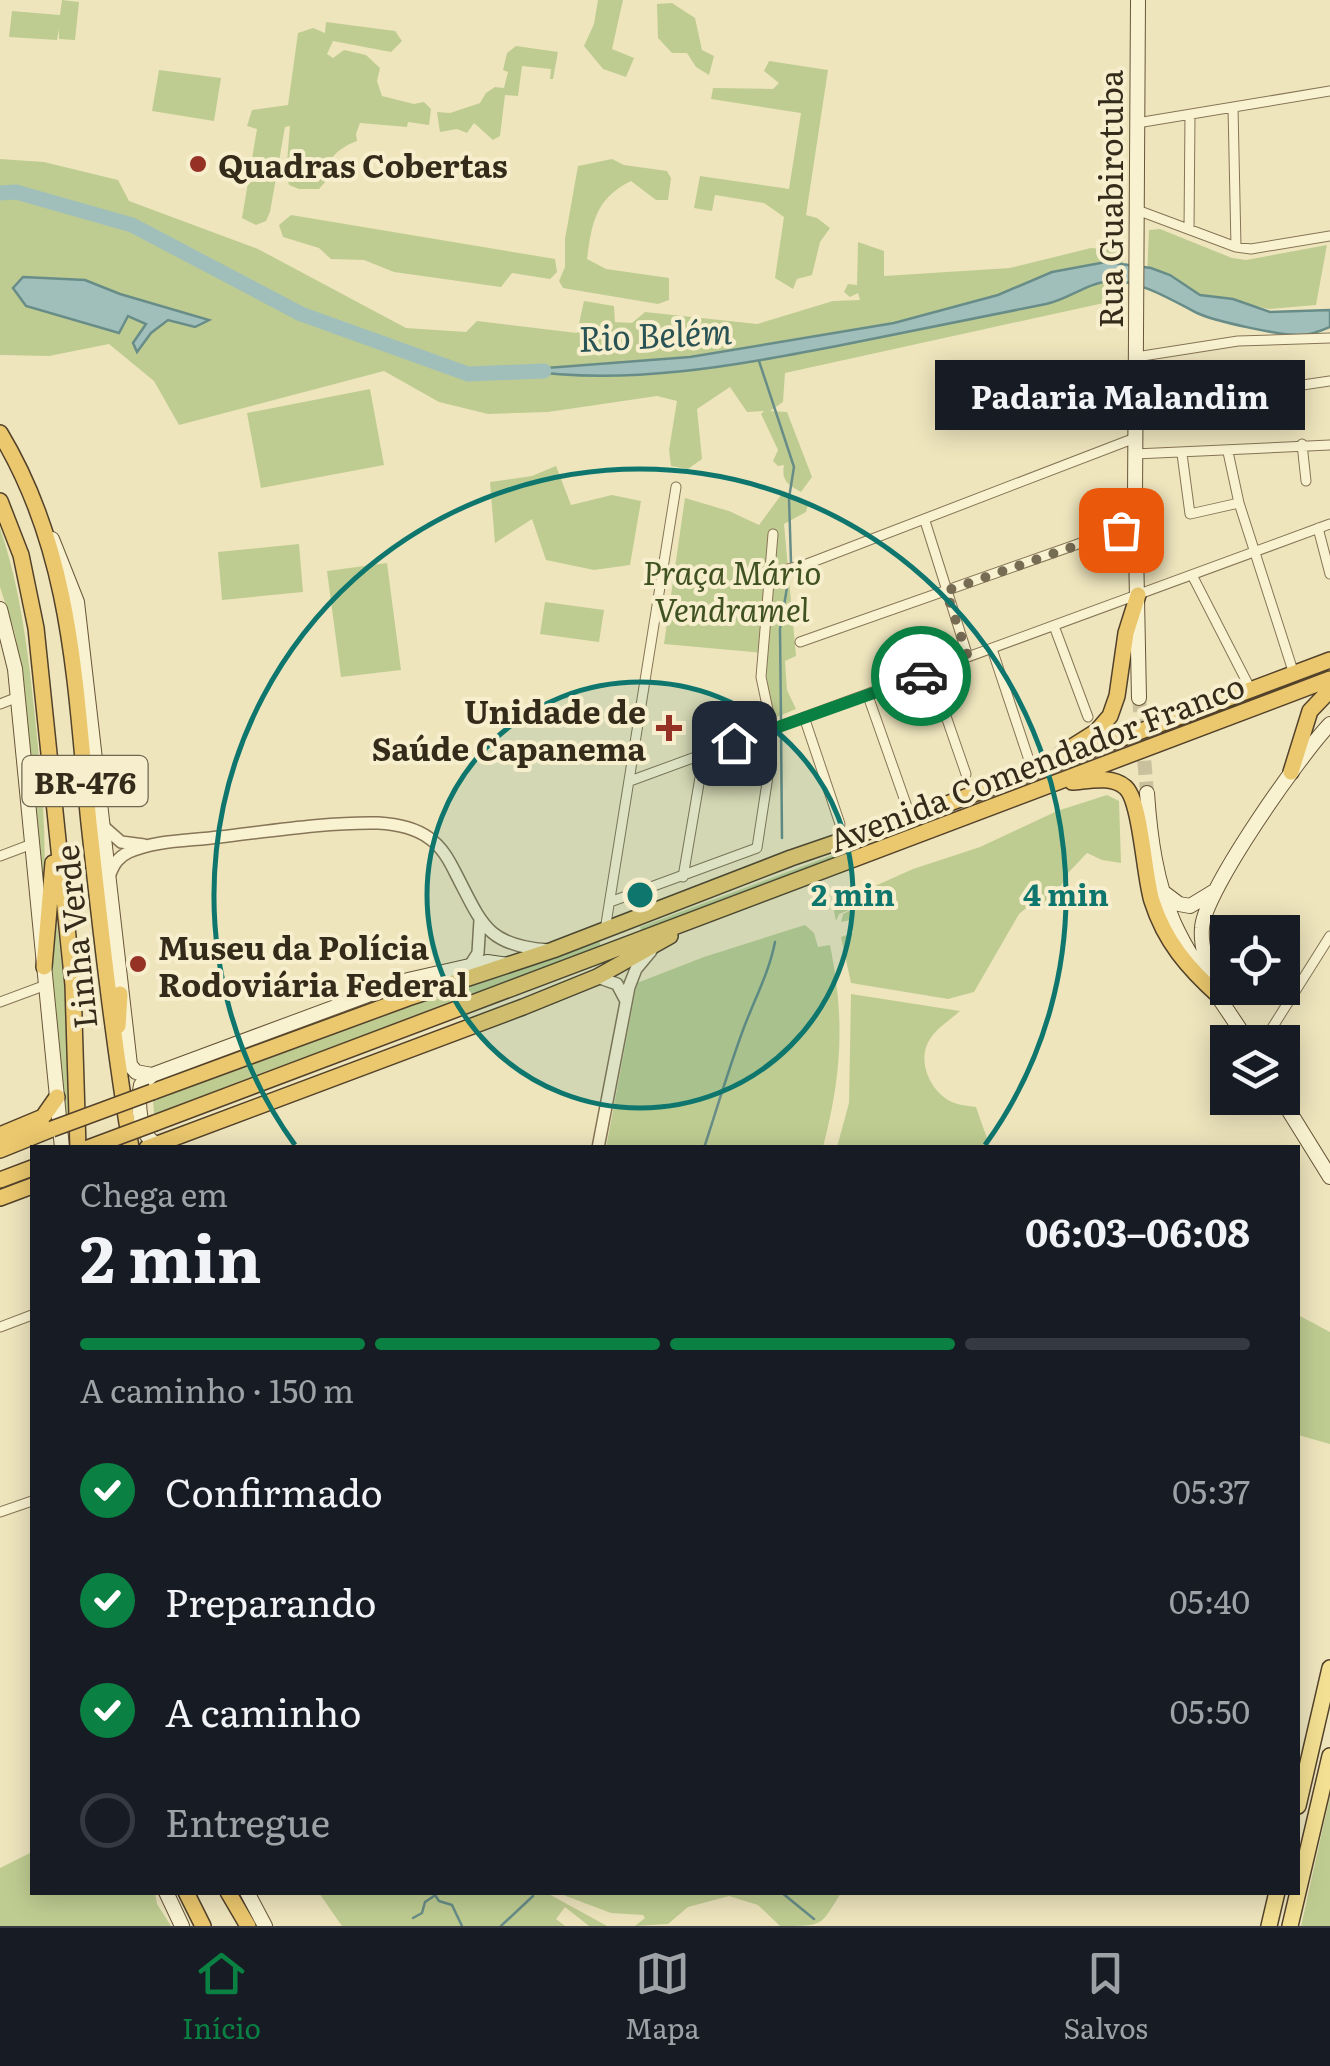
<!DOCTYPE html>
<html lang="pt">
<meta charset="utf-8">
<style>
:root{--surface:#171b24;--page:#20242c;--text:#f1f3f6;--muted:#9ea1a6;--line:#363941;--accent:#0b8043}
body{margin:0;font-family:Literata,serif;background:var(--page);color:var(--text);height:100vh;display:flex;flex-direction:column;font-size:38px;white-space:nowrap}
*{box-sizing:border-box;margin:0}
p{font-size:32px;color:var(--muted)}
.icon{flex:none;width:55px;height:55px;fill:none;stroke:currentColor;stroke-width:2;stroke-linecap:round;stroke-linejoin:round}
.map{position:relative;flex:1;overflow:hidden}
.sheet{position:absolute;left:30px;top:1145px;width:1270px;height:750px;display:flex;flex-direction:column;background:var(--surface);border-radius:0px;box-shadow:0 5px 25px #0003}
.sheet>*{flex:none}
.tools{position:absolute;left:1210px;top:915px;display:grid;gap:20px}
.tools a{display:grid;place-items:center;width:90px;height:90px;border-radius:0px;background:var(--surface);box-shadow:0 5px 25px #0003;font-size:50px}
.pin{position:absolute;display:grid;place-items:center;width:85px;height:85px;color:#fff;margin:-42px;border-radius:20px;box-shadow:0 5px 15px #0006}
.courier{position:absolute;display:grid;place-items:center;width:100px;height:100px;margin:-50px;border:8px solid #0b8043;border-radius:50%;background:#fff;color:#222;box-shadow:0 2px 12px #0007}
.bubble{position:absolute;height:70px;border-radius:0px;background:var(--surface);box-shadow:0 5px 25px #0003;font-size:32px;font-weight:700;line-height:70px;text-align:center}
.head em{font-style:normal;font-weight:700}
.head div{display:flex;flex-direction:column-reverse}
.head{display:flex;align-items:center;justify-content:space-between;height:170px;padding:0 50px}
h1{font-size:65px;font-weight:700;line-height:75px}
.bar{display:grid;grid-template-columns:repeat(4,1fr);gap:15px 10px;align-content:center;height:120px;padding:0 50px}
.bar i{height:12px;border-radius:8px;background:var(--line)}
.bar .active{background:var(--accent)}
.bar p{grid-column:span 4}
ol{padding:0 50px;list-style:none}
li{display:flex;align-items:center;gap:30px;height:110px}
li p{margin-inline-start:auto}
li .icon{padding:10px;border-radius:50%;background:var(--accent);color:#fff;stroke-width:4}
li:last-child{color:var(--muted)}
li i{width:55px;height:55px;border:5px solid var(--line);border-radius:50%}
.menu{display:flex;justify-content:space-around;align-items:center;height:140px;border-top:2px solid var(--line);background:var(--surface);font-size:28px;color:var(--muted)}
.menu a{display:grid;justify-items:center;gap:5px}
.menu .active{color:var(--accent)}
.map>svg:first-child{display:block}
.green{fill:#bfcc91}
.water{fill:#a1bfba;stroke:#688d88;stroke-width:2.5}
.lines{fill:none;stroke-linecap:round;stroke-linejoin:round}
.stream{stroke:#688d88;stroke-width:2.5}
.river{stroke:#a1bfba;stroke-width:15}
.secondary-tunnel{stroke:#c9c09d;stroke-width:14;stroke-dasharray:14 7;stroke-linecap:butt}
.minor-casing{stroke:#867556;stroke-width:11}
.tertiary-casing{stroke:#867556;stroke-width:14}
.secondary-casing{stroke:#685639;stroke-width:16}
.primary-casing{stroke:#53422b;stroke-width:18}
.trunk-casing{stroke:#53422b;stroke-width:18}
.minor{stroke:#f9f2d0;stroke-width:9}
.tertiary{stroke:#f9f2d0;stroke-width:11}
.secondary{stroke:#f9f2d0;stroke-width:14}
.primary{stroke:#f4e092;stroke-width:15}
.trunk{stroke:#ebc86e;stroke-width:15}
.trunk-bridge-casing{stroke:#53422b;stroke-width:18;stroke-linecap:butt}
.trunk-bridge{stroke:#ebc86e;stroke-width:15}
.done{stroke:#766c54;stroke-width:10;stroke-dasharray:0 18}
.route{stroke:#0b8043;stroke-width:12}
.ring{fill:none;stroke:#0f766e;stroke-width:5}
.poi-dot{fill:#963125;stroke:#f6eecc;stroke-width:4}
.labels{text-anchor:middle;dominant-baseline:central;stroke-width:8;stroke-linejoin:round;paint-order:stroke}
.shield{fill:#f6eecc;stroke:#6f6650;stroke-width:2.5}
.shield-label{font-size:30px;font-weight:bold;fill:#352b1b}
.poi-label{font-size:32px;font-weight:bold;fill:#352b1b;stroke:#f6eecc;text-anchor:start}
.street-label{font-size:32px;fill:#352b1b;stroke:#f6eecc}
.park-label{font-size:32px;font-style:italic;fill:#405221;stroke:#f6eecc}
.water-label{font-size:35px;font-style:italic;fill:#2a5355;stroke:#f6eecc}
.centre{fill:#0f766e;stroke:#f6eecc;stroke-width:5}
.ring-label{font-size:30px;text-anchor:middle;font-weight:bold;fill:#0f766e;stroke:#f6eecc;stroke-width:8;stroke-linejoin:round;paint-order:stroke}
</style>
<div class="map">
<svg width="1330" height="1926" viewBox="0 0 1330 1926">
<rect width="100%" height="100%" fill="#eee5bd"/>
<path class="green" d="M62,0l17,2 -4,38 -16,-1v-10l-2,11 -48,-3 3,-26 48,4z
M598,0h25l-11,49 22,9 -8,19 -23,-8 -19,-23 10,-22z
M672,3l23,15 7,32 12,6 -5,19 -13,-8 -9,-14h-15l-14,-15 -1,-34z
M326,22l69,9 7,10 -11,11 -58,-11 -6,13 6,4 11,-8 22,5 14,13 -3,13 5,15 32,8 10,-2 7,7 -2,16 -21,-3 -1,5 -47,-4 -4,11 1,7c-19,7 -32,19 -31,40l-7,8h-20l-10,-4 -3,-11 4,-48 -5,1 -15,85 -4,9 -10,4 -14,-7 15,-89 -10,-3 5,-16 36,-5 10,-72 15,-5 12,5z
M516,46l42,6 -5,27h-3l1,-10 -29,-3 -4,30 -13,-1 -5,41 -7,4 -19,-17 -7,10 -10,-4 -17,3 -3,-20 13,1 30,-10 6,-10 9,-6 9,1 4,-16 -5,-2 4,-17z
M769,61l59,9 -22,145 11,3 13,10 -10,14 -8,33 -15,4 -4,10 -18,-11 9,-61 -20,-14 -49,-8 -3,16 -18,-3 6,-32 89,13 12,-76 -90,-14 2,-11 60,1 6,-6 -15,-12z
M159,70l62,8 -7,43 -62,-10z
M0,159l44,3 74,18 11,21 129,48 148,79 60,4 11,-11 100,12 7,-32 30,5 1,16 17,1 13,-11 112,12 76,-23 27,-1 -2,-7 -8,4 -6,-5 4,-8 9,1 1,-43 26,9v25l126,-8 81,-20 32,3 -1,48 -337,74 -2,29 -13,9 17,1 25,65 -11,15c-13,-7 -20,-11 -17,-27l-6,1 -5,-5 5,-11 -17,-36 3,-3 -17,1 -17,-25 -33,22 5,50 -14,10 -17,-3 -2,-16 8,-49 -20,-5 -109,16 -60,2 -49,-12 -55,-31 -205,54 -25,-44 -45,-37 -60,12 -49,-1z
M612,159l12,6 43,6 4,7 -3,22h-12l-25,-19c-36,18 -39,42 -44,78l19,10 63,9v22l-11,4 -95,-16 -4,-7 6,-14v-28l13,-73z
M291,215l264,44 2,13 -7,7 -38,-6 -11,14 -107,-15 -30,-12 -33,-1 -12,-11 -36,-11 -4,-12z
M1160,229l72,29 14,2 81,-15 -11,60 -47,4 -84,-18 -38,-15 2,-46z
M370,389l14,76 -123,23 -14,-75z
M556,466l15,39 41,-10 29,6 -11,64 -36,5 -48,-10 -14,-41 -37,24 -5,-61 42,-6z
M784,491l24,14 -2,7 -22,12 12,132 -11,5 2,29 9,19 -24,10 -8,-66 -100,-9 21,-146 44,13 30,14z
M0,528c21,62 28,124 35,189 6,61 13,122 8,184l-18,-206 -10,-61 -15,-47z
M299,544l4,48 -81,8 -4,-48z
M387,563l14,107 -60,7 -14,-106z
M545,602l59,8 -5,32 -59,-8z
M1107,795l12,6 2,62 -19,-3 -15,-7 -19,20 -18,33 -19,-2 -12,10 -45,78 -26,7 -97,-16 -10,-46 12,-4 -3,-13 -9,2 2,-8 14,-7 -18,7 -3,7 -2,-10 17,-19 15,-2 47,-21 67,-22 77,-36z
M846,850l2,5 -206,79 -2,-7z
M54,896l12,107 4,110 -8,4 -13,-140z
M805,925l9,8 4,14 12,-2c15,74 12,129 -7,202l-217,1 31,-165 67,-26z
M599,941l3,9 -448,164 -1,-14 247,-92z
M851,994l109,17c-9,8 -24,18 -30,28 -14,21 0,53 22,63 7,3 16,4 24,5l14,40h-153l12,-44z
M1298,1315l32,17v112l-32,-9z
M1330,1796v130h-29z
M32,1852v40l123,1 2,11 14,22h-171v-58z
M319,1893h228l60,33h-18l-24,-19 -9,12 9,7h-223z
M558,1893h283c-21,33 -16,33 -61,33l-22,-21 -29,-9 -41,11 -20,17 -33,2 10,-8 -2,-3 -32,-2z"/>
<path class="water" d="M1106,262l45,6 19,7 30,20 33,4 37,13 60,-2v17c-9,4 -20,8 -29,8 -20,1 -87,-14 -104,-22 -25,-13 -58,-33 -86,-32 -23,1 -43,19 -65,23 -69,14 -139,28 -209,42 -105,20 -210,40 -317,24l170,-13 204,-34 104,-28 54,-23z
M23,277l62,3 35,14 89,26 -14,7 -27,-7 -17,13 -14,19 -4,-9 13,-19 -18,-8 -9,17 -93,-27 -13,-18z"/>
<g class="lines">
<path class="stream" d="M759,361l35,106 -5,31 2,64
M781,722l-1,-93 10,-59
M781,729l1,109
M704,1148c13,-40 25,-80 39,-118 11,-30 26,-57 32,-88
M433,1892l6,9 13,4 10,21
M781,1892l33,27
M413,1918l9,-5 3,-11 9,-6
M501,1926l32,-30"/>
<path class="river" d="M0,193l16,-1 116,33 169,89 167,60 76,-3"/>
<path class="secondary-tunnel" d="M1139,698l8,95"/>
<g class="minor-casing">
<path id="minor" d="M1233,107l3,140
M1137,123l193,-32
M1137,210l99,37 15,2 79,-13
M1189,229l1,-114
M1136,357l102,-16 92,-3
M1135,410l195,-29
M1302,444l4,37
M1228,452l11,51 55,171
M1135,454l195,-9
M1182,454l8,60 49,-11
M925,521l43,136
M1318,528l12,46
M1192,575l59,115
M769,579l3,-6 35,-9 328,-126
M1054,626l34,91
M800,642l295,-104 40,-10
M992,649l41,123
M931,673l35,101
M868,696l43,122
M0,704l18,-7
M804,717l36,107
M772,729l-11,-52 12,-143
M630,781l700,-257
M0,856l32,-12
M683,877l21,-123
M610,902l147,-54 11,-72 -5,-44
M605,930l71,-443
M0,1002l46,-17
M1272,1028l58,-92
M0,1327l32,-12
M0,1512l32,-11"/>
</g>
<g class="tertiary-casing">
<path id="tertiary" d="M104,827l17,15 23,3
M110,874c4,-10 8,-17 19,-22 27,-12 60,-11 90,-15 52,-6 107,-15 159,-14 18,1 36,4 51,15 13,9 20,22 27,36 26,50 31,72 92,76
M469,967l9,-14 2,-33
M597,977l20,7 9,17
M598,1148l31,-161 7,-18 15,-18"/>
</g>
<g class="secondary-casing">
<path id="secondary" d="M1138,0l-3,499 4,199
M52,539l25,63 53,463 6,7 16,3
M0,609l15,60 47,479
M1147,793c3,44 9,89 27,130 19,42 50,80 74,119
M1163,892l16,12 11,2 23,-14
M1219,995c-8,-22 -19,-44 -17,-67 2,-37 99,-174 128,-204
M1281,1098l49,79
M154,1143c-15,-11 -17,-40 -13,-58l11,-10 256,-95 79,-18 21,3
M166,1892l16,34
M247,1892l18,34"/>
</g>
<g class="primary-casing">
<path id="primary" d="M1298,1806l32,-138
M1269,1926l8,-34
M1290,1926l40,-170"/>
</g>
<g class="trunk-casing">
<path id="trunk" d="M0,433c73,121 75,253 89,390 12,109 24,216 42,325
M0,501l21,54 15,73 37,357 5,163
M1062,753l35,-22 13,-15 7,-20 9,-63 12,-38
M1291,772l19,-61 20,-21
M1072,782c16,-1 39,-7 53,5 16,13 19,89 27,114 13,41 36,67 67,95
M44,967l9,-104
M118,1026l2,-32
M152,1092l256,-94 145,-48 238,-92 140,-48 399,-150
M155,1123l1175,-444
M0,1135l43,-18 14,-20
M147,1148l376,-141 74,-30 73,-41
M0,1150l52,-21
M0,1180l32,-12
M0,1198l32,-12
M186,1892l17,34
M228,1892l20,34"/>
</g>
<use href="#minor" class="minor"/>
<use href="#tertiary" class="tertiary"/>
<use href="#secondary" class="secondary"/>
<use href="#primary" class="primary"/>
<use href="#trunk" class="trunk"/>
<g class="trunk-bridge-casing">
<path id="trunk-bridge" d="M52,1129l100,-37
M88,1148l67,-25"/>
</g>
<use href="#trunk-bridge" class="trunk-bridge"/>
</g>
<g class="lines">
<path class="done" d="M921,676l47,-19 -22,-66 175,-61"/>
<path class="route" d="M734,743l187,-67"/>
</g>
<circle cx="640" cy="895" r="213" fill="#0f766e" fill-opacity=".12"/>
<g class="ring">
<circle cx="640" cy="895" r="213"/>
<path d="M295 1145A426 426 0 1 1 985 1145"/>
</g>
<g class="poi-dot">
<circle cx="198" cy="164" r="10"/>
<path d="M664 713h10v10h10v10h-10v10h-10v-10h-10v-10h10z"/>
<circle cx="138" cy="964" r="10"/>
</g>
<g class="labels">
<rect class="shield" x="22.5" y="756" width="125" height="50" rx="8"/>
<g class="shield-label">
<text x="85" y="781">BR-476</text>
</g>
<g class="poi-label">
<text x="218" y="164">Quadras Cobertas</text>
<text x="646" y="710" text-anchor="end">Unidade de<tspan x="646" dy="37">Saúde Capanema</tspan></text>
<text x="158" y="946">Museu da Polícia<tspan x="158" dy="37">Rodoviária Federal</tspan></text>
</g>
<g class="street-label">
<text transform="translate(1109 199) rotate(-90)">Rua Guabirotuba</text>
<text transform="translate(1036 761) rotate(-21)">Avenida Comendador Franco</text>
<text transform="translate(74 937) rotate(-96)">Linha Verde</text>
</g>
<g class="park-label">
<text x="732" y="571">Praça Mário<tspan x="732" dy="37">Vendramel</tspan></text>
</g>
<g class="water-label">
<text transform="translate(655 333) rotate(-3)">Rio Belém</text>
</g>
</g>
<circle cx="640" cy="895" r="15" class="centre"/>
<g class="ring-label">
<text x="853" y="906">2 min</text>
<text x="1066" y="906">4 min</text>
</g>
</svg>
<div class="tools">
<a><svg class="icon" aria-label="locate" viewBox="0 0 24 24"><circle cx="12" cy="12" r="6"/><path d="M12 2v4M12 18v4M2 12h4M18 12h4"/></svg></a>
<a><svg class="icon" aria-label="layers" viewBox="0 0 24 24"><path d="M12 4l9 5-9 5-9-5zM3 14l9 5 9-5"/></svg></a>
</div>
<div class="pin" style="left:1121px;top:530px;background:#ea580c"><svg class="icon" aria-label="bag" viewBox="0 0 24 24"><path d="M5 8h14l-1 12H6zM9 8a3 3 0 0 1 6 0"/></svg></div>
<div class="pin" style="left:734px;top:743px;background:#1f2937"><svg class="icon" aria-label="home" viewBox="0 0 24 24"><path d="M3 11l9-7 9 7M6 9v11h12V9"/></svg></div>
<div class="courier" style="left:921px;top:676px"><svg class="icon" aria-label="car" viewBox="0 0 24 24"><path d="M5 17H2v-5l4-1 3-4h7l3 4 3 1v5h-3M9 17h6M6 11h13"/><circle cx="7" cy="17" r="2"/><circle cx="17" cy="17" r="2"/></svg></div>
<div class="bubble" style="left:935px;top:360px;width:370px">Padaria Malandim</div>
<section class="sheet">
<div class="head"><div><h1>2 min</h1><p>Chega em</p></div><em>06:03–06:08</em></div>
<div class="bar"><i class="active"></i><i class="active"></i><i class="active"></i><i></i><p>A caminho · 150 m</p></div>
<ol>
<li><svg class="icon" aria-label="check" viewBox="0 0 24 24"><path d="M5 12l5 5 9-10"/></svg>Confirmado<p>05:37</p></li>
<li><svg class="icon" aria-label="check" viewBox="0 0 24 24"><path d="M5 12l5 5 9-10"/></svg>Preparando<p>05:40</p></li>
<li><svg class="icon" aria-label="check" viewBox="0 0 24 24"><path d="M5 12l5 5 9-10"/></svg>A caminho<p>05:50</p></li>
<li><i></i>Entregue</li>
</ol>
</section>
</div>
<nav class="menu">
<a class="active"><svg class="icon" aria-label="home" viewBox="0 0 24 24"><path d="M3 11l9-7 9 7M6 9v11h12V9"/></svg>Início</a>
<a><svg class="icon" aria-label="map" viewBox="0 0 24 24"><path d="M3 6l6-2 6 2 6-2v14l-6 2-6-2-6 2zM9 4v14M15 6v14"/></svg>Mapa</a>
<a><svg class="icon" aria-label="saved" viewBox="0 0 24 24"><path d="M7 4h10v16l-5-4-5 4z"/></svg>Salvos</a>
</nav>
